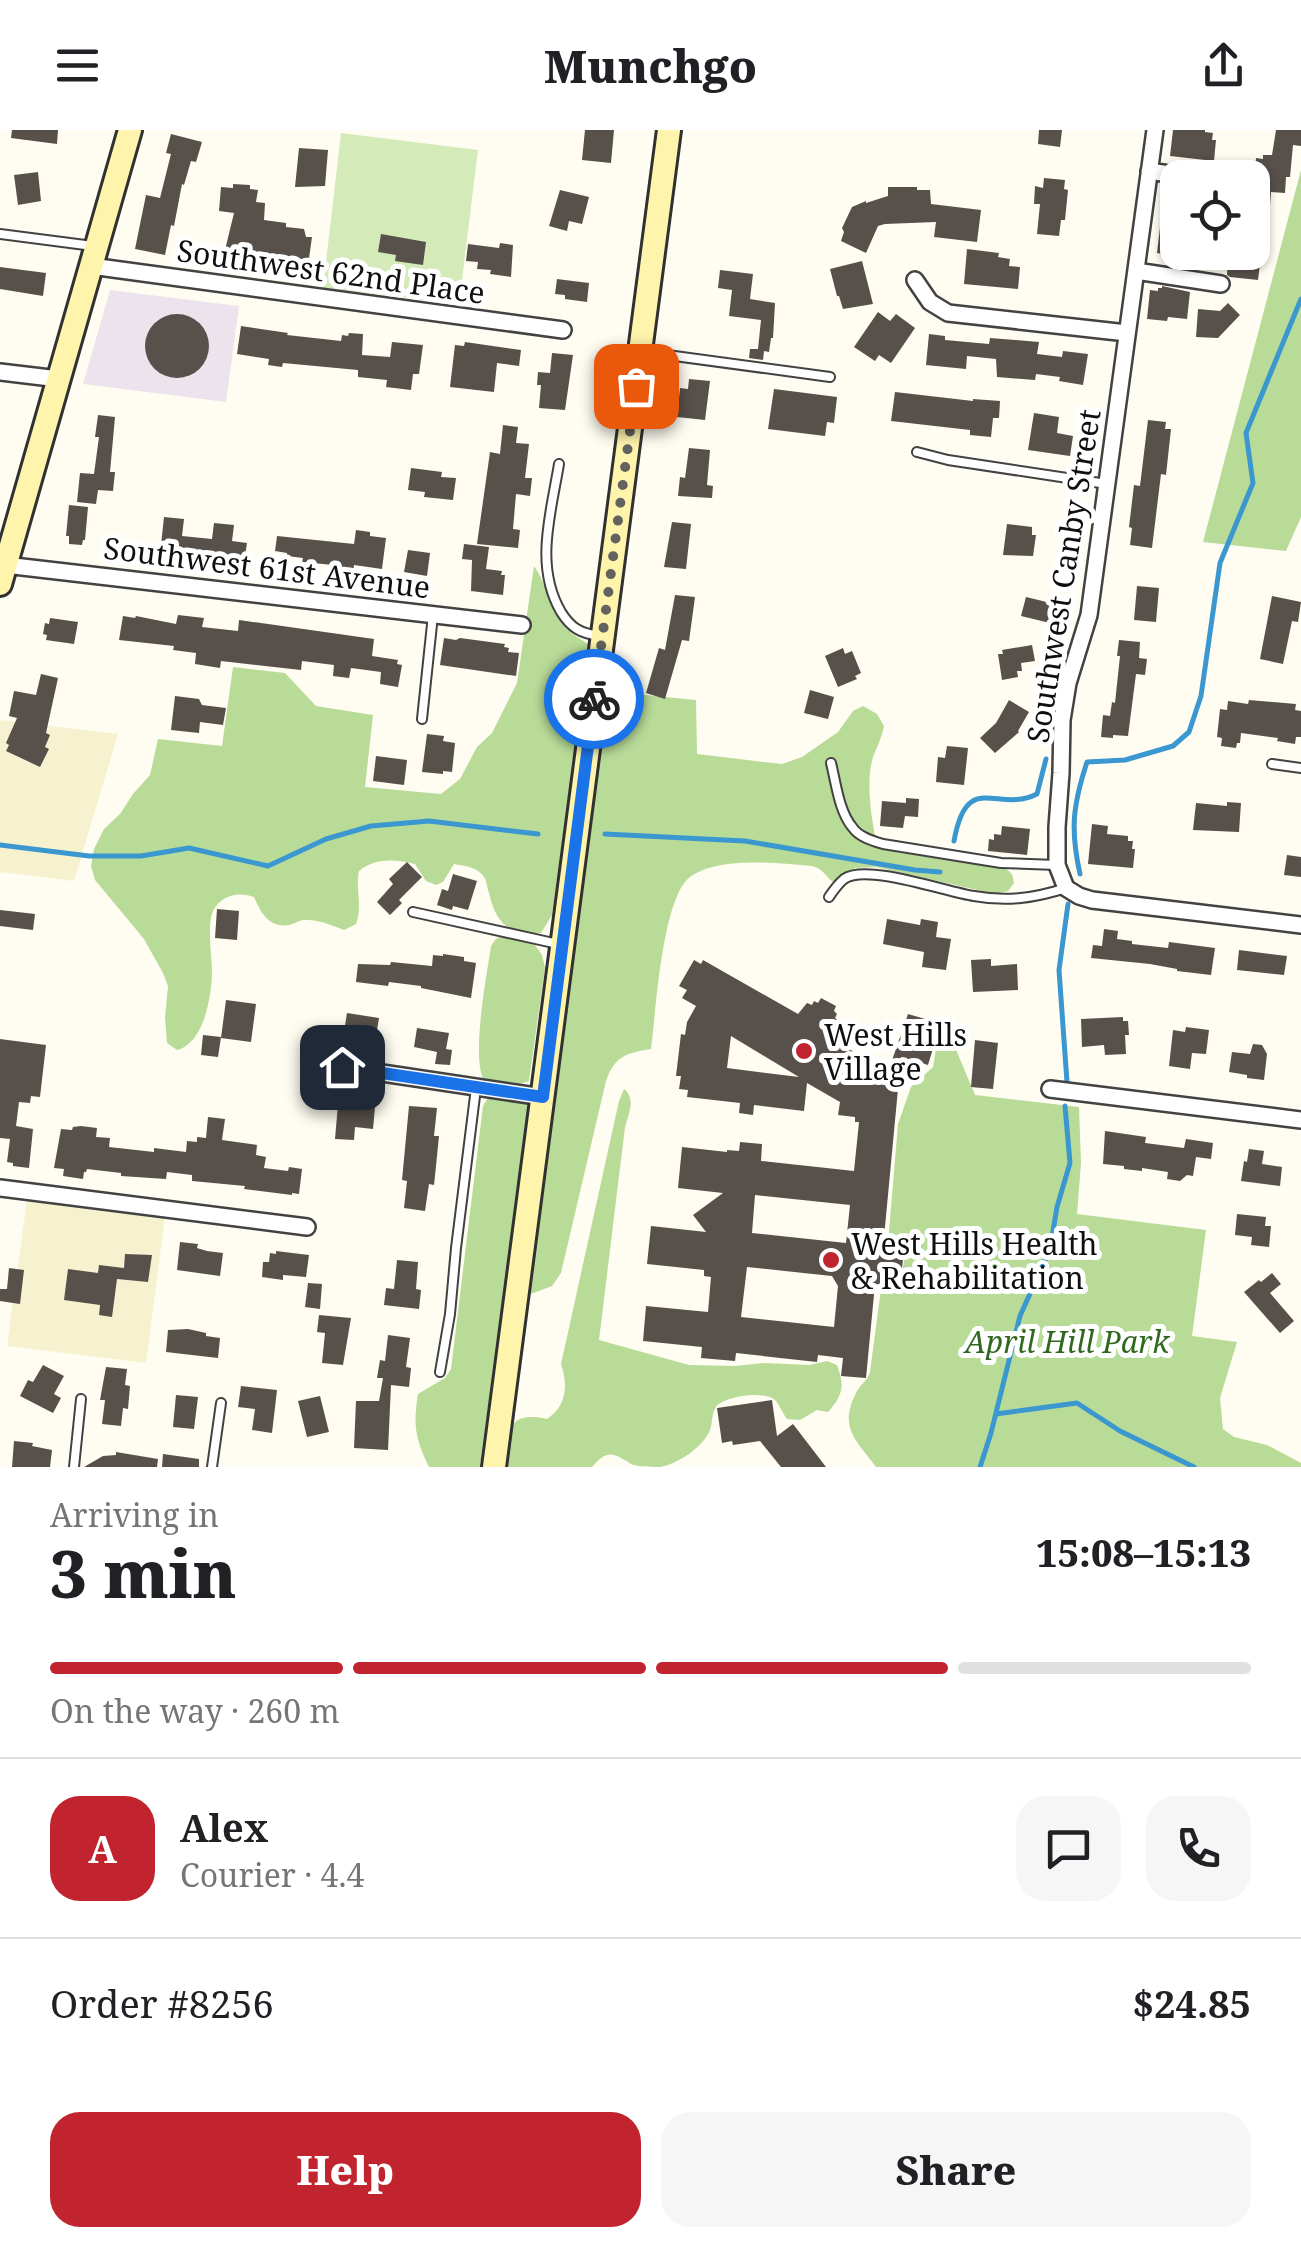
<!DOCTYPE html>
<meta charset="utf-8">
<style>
:root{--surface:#fff;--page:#f6f6f6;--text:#202124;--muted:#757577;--line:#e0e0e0;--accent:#c2242f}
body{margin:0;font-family:"Noto Serif",serif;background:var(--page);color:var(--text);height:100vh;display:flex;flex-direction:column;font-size:38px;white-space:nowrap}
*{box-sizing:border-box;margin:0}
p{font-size:32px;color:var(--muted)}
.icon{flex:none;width:55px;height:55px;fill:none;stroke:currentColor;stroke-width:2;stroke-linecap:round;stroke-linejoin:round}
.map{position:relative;height:1337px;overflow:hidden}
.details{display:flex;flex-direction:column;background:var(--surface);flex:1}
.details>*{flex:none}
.buttons{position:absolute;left:1160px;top:30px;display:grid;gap:20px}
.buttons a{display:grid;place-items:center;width:110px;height:110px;border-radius:20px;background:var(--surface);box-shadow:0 2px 8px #0004;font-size:50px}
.pin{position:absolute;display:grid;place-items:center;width:85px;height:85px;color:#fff;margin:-42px;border-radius:20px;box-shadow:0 5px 15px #0006}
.courier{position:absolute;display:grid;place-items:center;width:100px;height:100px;margin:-50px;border:8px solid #1a73e8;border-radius:50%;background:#fff;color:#222;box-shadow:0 2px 12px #0007}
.headline em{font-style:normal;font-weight:800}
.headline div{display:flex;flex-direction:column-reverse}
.headline{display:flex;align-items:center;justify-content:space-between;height:170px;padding:0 50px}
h1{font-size:65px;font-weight:800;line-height:75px}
.bar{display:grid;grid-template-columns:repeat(4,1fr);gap:15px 10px;align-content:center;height:120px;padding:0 50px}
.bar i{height:12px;border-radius:8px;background:var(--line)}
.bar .current{background:var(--accent)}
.bar p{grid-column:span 4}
.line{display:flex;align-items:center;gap:25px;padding:0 50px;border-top:2px solid var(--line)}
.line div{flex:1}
.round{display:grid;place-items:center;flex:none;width:105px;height:105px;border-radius:30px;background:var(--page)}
.primary-button{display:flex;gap:20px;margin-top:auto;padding:20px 50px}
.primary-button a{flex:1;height:115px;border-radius:30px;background:var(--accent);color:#fff;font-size:40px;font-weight:800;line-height:115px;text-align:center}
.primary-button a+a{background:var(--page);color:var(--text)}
header{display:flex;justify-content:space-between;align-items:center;height:130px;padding:0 50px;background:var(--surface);font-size:45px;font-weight:800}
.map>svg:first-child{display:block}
.industrial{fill:#ece3ed}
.farmland{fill:#f6f2d0}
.green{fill:#d4eab9}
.forest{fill:#b8db98}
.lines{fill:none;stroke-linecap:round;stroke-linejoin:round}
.stream{stroke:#3b97cf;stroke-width:5}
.building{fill:#58504b;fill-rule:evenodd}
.lane-casing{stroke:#424242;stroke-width:12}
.street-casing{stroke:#424242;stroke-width:20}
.secondary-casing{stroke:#313131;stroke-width:28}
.lane{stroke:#fff;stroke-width:8}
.street{stroke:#fff;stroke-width:15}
.secondary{stroke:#fff4ac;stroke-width:22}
.done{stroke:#63625e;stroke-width:10;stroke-dasharray:0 18}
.route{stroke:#1a73e8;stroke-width:12}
.poi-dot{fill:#c2242f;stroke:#fff;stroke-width:4}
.labels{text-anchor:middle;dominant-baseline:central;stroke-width:10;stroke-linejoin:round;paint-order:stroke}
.street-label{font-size:30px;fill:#0f0f0f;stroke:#fff}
.poi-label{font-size:30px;fill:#0f0f0f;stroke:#fff;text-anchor:start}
.park-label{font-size:30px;font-style:italic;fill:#2f681e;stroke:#fff}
</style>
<header><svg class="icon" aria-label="menu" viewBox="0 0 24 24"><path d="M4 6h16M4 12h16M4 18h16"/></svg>Munchgo<svg class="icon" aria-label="share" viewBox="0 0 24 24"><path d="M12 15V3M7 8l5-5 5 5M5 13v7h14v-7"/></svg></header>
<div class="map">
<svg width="1301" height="1337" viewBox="0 0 1301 1337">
<rect width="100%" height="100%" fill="#fffcf1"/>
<path class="industrial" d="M110,160l129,16 -13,96 -143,-18z"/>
<path class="farmland" d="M0,590l118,14 -44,147 -74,-9z
M27,1070l138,17 -19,146 -139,-17z"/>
<path class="green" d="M341,3l137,17 -19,154 -136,-16z"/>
<path class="forest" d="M1301,40v347l-15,34 -83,-9z
M534,436c14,20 18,48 35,65 5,5 14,9 20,14l-37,270 -11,18c-33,3 -45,-10 -52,-40 -2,-5 -2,-12 -5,-16 -6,-10 -20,-11 -30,-13l-11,18 -7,3 -10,-4 -11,-17c-20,-5 -40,-6 -56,7 -4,18 4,35 -3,53l-12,6c-13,-5 -26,-11 -40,-10 -5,0 -10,4 -15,5 -20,3 -28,-12 -35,-28 -17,-7 -39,0 -43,21 -3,18 1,38 1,56 -1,24 -8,69 -35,76l-10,-7 -2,-25 3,-32 -5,-13 -19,-34 -49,-59 -4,-14 3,-17 10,-20 16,-15 13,-20 17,-19 8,-36 64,7 11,-79 52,6 31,33 57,9 -8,72 76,7 19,-15 17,-32 15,-14 25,-50z
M606,561l90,9 1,54 85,10 20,-7 36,-25 15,-21 10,-5 14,8 7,12c-2,11 -7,21 -11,31 -8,28 -1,62 4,90l23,6 100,14c10,3 13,6 14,16l-6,8 -13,3 -119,-27 -21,1 -18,16c-11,-5 -11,-14 -25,-18 -33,-3 -94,-10 -122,11 -28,21 -34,135 -39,172 -25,4 -36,7 -45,32l-45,192 -9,13 -24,9z
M502,806l33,9 7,10 3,13 -16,113 -13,4 -31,-3c-15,-21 2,-107 6,-136l5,-7z
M943,910h9l23,55 104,12 2,56 -4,51 129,16 -14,106 45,6 -17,56 3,31 11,8 33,8 34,18v4h-425c-19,-26 -38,-39 -20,-74 5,-10 11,-11 14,-21l11,-83h19l6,-43 -18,-3 10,-119 13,-37 22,-20 3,-18z
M624,959c12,10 5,24 1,38l-26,213 90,25 46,1 29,-3 45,2 18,-4 10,4c8,21 6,30 -9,47l-11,-2 -17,10 -13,-1c-4,-5 -8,-15 -12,-19 -11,-10 -52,-4 -59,7 -5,7 -3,15 -6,23 -7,17 -31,33 -49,37 -8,0 -23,0 -30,-3 -18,-11 -23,-15 -39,3h-85c3,-34 -3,-57 40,-48 20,-13 21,-34 14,-55l58,-263z
M489,966l32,2 6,5 1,12 -48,352h-51c-14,-29 -16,-42 -11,-73l27,-16 6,-9 32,-263z"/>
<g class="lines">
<path class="stream" d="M605,704l140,7 170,29 25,2
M954,711c13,-72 43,-27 83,-47l9,-35
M0,715l89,11h52l48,-8 79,18 58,-27 45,-13 58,-5 109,13
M1080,744c-10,-45 -7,-69 7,-112l38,-2 48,-14 16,-14 12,-36 19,-133 33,-80 -7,-50 55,-134
M1067,952l-8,-112 9,-66
M996,1284l81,-11 43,28 74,36
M980,1337l11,-34 29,-117 30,-67 7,-42 13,-44 -5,-57"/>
</g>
<path class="building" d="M12,0h46l-1,14 -46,-6z
M585,0h29l-3,33 -29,-3z
M1039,0h23l-2,17 -22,-3z
M1173,0h32v2l8,1 -1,7h4l-2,21 -44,-5z
M1276,0h25v16l-8,-1 -3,32h-4l-1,16 -14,-1 -3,41h-4l-6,47 -28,-3 -3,-2 1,-23h24v-52l4,-42 7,1v-4h9z
M171,4l31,8 -6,20 -5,-1 -7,24 -2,-1 -8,42 -3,-1 -6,30 -30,-6 11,-54 14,3 11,-44 -5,-1z
M299,18l29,2 -3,36 -30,1z
M38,42l3,29 -23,4 -4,-30z
M1044,48l21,2 -1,9 4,1 -3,30h-4l-2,16 -22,-2 3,-30h-6l1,-18 8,2z
M233,54l17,1v4l8,1 -2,12 9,1 -1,17 22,3v4l18,2 2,8h6l-6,43 -18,-3 2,-17 -7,-1 1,-2 -35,-5v3l-24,-5 9,-37 -15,-2 2,-24 12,1z
M888,57h29v3h13l1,14 50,6 -4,32 -43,-5 2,-15 -51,2 -7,2 -12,27 -25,-12 3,-9 -2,-4 10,-21 14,-6v2l22,-7z
M560,60l29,7 -7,27 -13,-3 -2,10 -18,-5z
M1164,63l14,1v63l-21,-4z
M381,104l45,8 -3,23 -28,-4 1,-6 -18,-3z
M500,113l13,2 -2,32 -21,-3 1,-4 -14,-1 1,-7 -12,-1 2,-17 31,4z
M967,119l32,4 -1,4 12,2 -1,7 11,1 -2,22 -54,-5z
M862,131l11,43 -30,5 -4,-13h-2l-7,-27z
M0,137l46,6 -3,23 -43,-7z
M720,140l33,4 -3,25 25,4 -2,35h-2l-2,14 -5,-1 -1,9 -14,-2 1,-9h8l3,-29 -32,-4 3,-26 -14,-2z
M557,149l32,4 -2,19 -22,-3v-4l-10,-1z
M1162,156l28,6 -3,27 -19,-2 -1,4 -20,-2 3,-29 8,1v-3h4z
M1228,173l12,12 -22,23 -22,-1 2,-28 22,2z
M878,182l12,9 6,-7 19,14 -24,35 -12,-8 -4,6 -21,-14z
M145 216a32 32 0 1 1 64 0a32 32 0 1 1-64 0Z
M241,196l47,7 -1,2 54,6 1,-6 6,1 1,-3 14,1 -1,21 28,2 2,-15 31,3 -4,29h-6l-2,16 -25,-3 1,-7 -29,-3v-7l-75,-7 -1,4 -14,-2 1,-6 -32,-5z
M929,204l16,2v4l44,4 1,-6 49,4 -2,12 25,3 1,-6 25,3 -5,31 -24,-4 1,-4 -24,-3 -1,6 -38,-3 -1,-18 -29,-3 -1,13 -40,-4z
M465,212l56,8 -2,16 -22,-3 -3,29 -44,-5 5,-42 9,1z
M552,223l21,2 -8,55 -26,-2 2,-23h-4l1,-13 12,1z
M689,249l21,2 -5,39 -28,-3 3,-29 8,1z
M774,259l63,8 -3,26 -7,-1 -2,14 -57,-7z
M895,262l78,9v-2l27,2 -1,17h-6l-2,19 -21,-2v-5l-79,-9z
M1034,283l25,4 -2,16 16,3 -3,20 -42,-6z
M98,285l17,2 -5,55h5l-2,19 -15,-1 -2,14 -19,-2 3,-29 14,1 5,-37h-4z
M1148,290l18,2 -1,7h6l-5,46 -5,-1 -9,74 -22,-3 2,-17 -3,-1 5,-42 6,1z
M503,295l15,2 -2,16 13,1 -4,34h7l-2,18 -14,-2 -3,35 7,1 -2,18 -41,-4 13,-92 10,2z
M689,318l21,2 -3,35 6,1 -1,12 -34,-2 2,-19 5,1z
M411,338l31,4 -1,5 15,1 -3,22 -29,-3 1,-5 -17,-2z
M69,375l19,2 -3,33h-2l-1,5 -13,-1v-8h-3z
M164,387l20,2 -2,17 30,3 2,-16 20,2 -2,16 15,2 -3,20 -84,-9z
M672,392l19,2 -5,45 -22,-2z
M1007,394l25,3v8h4l-3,21 -30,-1z
M356,400l14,2v4l16,2 -4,31 -28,-4 -1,8 -21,-2 1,-6 -31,-3 1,-4 -16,-2v-3l-12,-2 2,-15 77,8z
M464,414l25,3 -3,22 16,2 -1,4h4l-2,20 -32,-4 1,-31 -10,-1z
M408,420l22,3 -3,23 -23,-4z
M1137,456l22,2 -3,34 -22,-2z
M675,465l20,2 -6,44 -7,-1 -17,59 -19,-6 13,-45 6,2z
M1272,466l29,6 -3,20 -6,-1 -9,43 -23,-5z
M1026,467l33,8 -5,19 -33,-8z
M178,485l26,3 -2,9 36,4 1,-11 135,19 -2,17 26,4 -1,4 5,1 -4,22 -18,-3 1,-12 -30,-4 -2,10 -16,-2 1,-11 -32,-4 -1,9 -80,-9 -1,7 -25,-4 1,-11 -23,-3 1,-4 -55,-6 4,-24 12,2 1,-2 40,8z
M50,488l28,4 -4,22 -28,-4 1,-5 -4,-1 2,-11 4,1z
M444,508l12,2 4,-2 45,6 -1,3 5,1 -1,4 11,1 -3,23 -76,-11z
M1119,510l21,2 -1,16 8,1 -2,16 -9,-1 -8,62 -15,-1v3l-12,-1 2,-22 7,1 2,-14 3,1 5,-47h-3z
M1032,515l3,16 -14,2 1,8h-5l1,6 -16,3 -4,-26h5l-1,-4z
M843,518l2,6 7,-3 9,22 -6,3 2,3 -19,8 -13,-31z
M41,544l17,4 -12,55 4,2 -5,12 4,2 -9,18 -34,-16 3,-6 -3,-2 11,-25 -8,-2 5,-25 22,4z
M810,560l24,7 -6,22 -24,-6z
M175,566l24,3 3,6 24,3 -3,17 -23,-3 -1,11 -28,-3z
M1009,570l20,12 -11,19 1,1 -24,21 -15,-15 16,-15z
M1249,570l47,4 -1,6 6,1v26h-5l-1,7 -18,-3 1,-3 -37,-5 -1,10h-3l-1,5 -15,-2 1,-8 -5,-1 3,-28 7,1 1,-9 20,3z
M427,604l17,2 -1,5 12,2 -3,29 -9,-1v3l-21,-2z
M947,616l21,2 -4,37 -28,-3 2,-25 7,1z
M376,626l31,4 -3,25 -31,-4z
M906,668l13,1 -1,18 -13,-1 -2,12 -23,-2 2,-25 24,2z
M1227,672l14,1 -2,29 -46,-2 3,-27 31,3z
M1092,694l16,2 -1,8 21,2v5h5l-1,8h3l-2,19 -45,-4z
M1002,696l28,3 -3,26 -39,-4 1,-12 5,1v-6l7,1z
M1287,725l14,2v20l-17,-2z
M407,732l15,15 -23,23 3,3 -12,12 -13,-13 16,-18 -4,-5z
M453,744l24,7 -9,29 -15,-4 -1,4 -15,-5 5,-16 6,2z
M217,779l22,2 -2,29 -22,-2z
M0,780l35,4 -2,16 -33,-4z
M887,789l33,6 1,-6 17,3 -2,15 15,2 -5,31 -24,-3 2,-15 -41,-8z
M1104,799l14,2 -1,8 15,2v3l36,4 1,-6 46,6 -4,27 -34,-4v-2l-27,-5 -59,-6 2,-13 9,1z
M1239,820l48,6 -3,19 -47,-5z
M443,824l21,3v4l12,2 -5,35 -50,-10v-2l-32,-4 -1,4 -32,-4 2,-18 32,1 1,-3 41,4 1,-11 10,1z
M991,829v7l26,-2 1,26 -45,2 -2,-32z
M694,830l7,4 2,-4 95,54 9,-11 5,2 2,-4 4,2 3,-5 15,8 -2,5 3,3 -2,4 4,3 -2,4 2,1 -7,13 56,33 20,-58 24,7 -2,5 9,3 -11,36 -27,-8 -18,191 21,2 -4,37 -25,-3 -9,94 -25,-2 2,-18 -25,-3 -1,7 -81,-9 -1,8 -34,-3 1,-11 -59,-6 3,-35 62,6 3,-35 -7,-1v-6l-57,-6 4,-38 55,6 -13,-17 30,-22 -45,-5 4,-41 45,5v-2l12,1 1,-9 22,2 -1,17 93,10 5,-49h-4v-5l-17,-2 2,-13 -33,-19 -3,28 -50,-6 -1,10 -14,-2 1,-10 -53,-6 1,-7 -9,-1 2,-13h-5l5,-42 4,1 2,-13 9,-16 -14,-8 5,-8 -8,-4zM731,906l68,41 -72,-9zM755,1065l95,10 -4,38 -94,-10zM747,1137l85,9 6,10 -4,41 -93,-10z
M226,870l30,4 -5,38 -30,-4z
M347,883l32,5 -3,18h6l-2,15 -15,-2 2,-12 -23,-5z
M1123,887v4h5l1,14h-4l1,19 -21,1 -1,-10 -22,2 -1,-28z
M1186,897l23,3 -3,24 -14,-1 -2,16 -21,-3 4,-36 12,2z
M417,898l32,5 -3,16 6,1 -2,15 -15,-1 2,-12 -23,-5z
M203,905l18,2 -3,20 -17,-2z
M0,909l46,6 -6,52 -9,-1 -1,7 -11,-1 -3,24 17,3 -4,39 -16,-2v-3l-6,-1 3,-23 -10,-1z
M975,910l23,3 -5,46 -22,-2z
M1253,914l9,1 5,9 -3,26 -17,-2v-3l-18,-3 3,-20 18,2z
M338,974l37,3 -2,22 -18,-2 -1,13 -19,-1z
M409,976l28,2 -3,28h5l-3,30 -2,19 -5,-1 -4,27 -21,-3 3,-27 -5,-1z
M208,987l17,2 -3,21 35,5 -1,10 10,2 -2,11 24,3 1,-4 13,2 -3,25 -7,-1v2l-48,-6 1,-3 -53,-5v-6l-25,-3 -1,7 -45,-3v-3l-34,-4 -1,3h-2l-1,7 -20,-3 1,-7 -10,-1 7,-39 11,1 1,-3 8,-1 16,2 -1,9 14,1 -1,9 45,5v-4l32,4 1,-11 10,1v-5l9,1z
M1105,1001l41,6 -1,6 39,5 2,-9 27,4 -2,16 -15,-2 -3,19 -6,-1 -7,6 -13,-2 1,-7 -26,-4v3l-18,-2v-3l-21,-2z
M1249,1019l15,2 -2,13 20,3 -2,19 -39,-5 3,-20 3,1z
M1237,1084l29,3 -1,9h6l-2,21 -18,-2 1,-8 -17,-2z
M180,1112l18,2 -1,4 10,3 16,2 -3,23 -43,-6z
M276,1121l33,4 -3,22 -23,-2v5l-21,-3 1,-15h6l1,-9 6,1z
M125,1124l27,1 -4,27 -31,-3 -5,38 -13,-2 1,-10 -36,-5 4,-31 30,4 1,-8 25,3z
M397,1130l21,2 -2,27 5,1 -2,19 -35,-4 2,-17 8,1z
M9,1138l15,2 -4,34 -20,-3v-12h7z
M1272,1143l9,11 -11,9 24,28 -14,12 -36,-41 15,-12 2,2z
M308,1153l14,1 -2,25 -15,-2z
M319,1185l32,3 -8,47 -21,-2 3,-30 -8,-1z
M188,1199l18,4v3l14,2 -2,20 -52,-6 2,-22z
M388,1205l22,3 -4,29 5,1 -2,19 -18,-2 -3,65 -34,-2 2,-47h23l4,-23h-6l3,-18 5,1z
M43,1235l21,11 -10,18 7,4 -8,15 -33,-17 8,-16 5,2z
M106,1237l21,2 -2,16 5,1 -2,23 -5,-1 -2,18 -19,-2 3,-24h-5z
M241,1256l36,4 -5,43 -20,-3 3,-21 -17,-2z
M176,1265l22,2 -4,32 -21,-2z
M320,1266l9,36 -22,5 -9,-36z
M772,1270l5,36 16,-12 33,43h-45l-21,-26 -27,4 -1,-4 -10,2 -5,-35z
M14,1311l19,2 -1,3 20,4 -2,17h-38z
M116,1322l42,7 -1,8h-73l19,-11 13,-1z
M163,1324l36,5v8h-37z"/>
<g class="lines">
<g class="lane-casing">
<path id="lane" d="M0,104l93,12
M645,222l185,25
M917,322l31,8 159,24
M559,334c-8,49 -25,102 2,148 10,16 19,21 38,24
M422,589l11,-104
M831,633c5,20 8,49 22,65 6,9 20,13 30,16l118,19 56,2
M1272,634l29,4
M829,767c4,-6 9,-13 15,-18 23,-16 102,13 130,17 33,6 61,2 92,-8
M413,782l145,32
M440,1242l10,-58 6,-66 20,-160
M74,1337l7,-68
M212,1337l9,-64"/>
</g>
<g class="street-casing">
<path id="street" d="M1155,0l-66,485 -21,68 -6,37 -1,53 -4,54v38l9,23 13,8 13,4 209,25
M1149,41l47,7
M91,136l472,64
M1136,141l85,13
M915,150l15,22 18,11 179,20
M0,242l59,7
M5,435l517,60
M342,937l201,30
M1050,959l251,31
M0,1058l307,39"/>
</g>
<g class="secondary-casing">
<path id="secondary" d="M0,454l130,-454
M494,1337l175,-1337"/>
</g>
<use href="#lane" class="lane"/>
<use href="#street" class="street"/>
<use href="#secondary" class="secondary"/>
</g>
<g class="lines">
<path class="done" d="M594,569l42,-313"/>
<path class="route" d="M342,937l201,30 51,-398"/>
</g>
<g class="poi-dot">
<circle cx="804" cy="921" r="10"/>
<circle cx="831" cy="1130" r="10"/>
</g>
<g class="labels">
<g class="street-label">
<text transform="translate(331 141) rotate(8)">Southwest 62nd Place</text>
<text transform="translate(267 437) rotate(7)">Southwest 61st Avenue</text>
<text transform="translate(1063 446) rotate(-81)">Southwest Canby Street</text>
</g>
<g class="poi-label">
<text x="824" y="904">West Hills<tspan x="824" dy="34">Village</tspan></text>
<text x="851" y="1113">West Hills Health<tspan x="851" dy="34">&amp; Rehabilitation</tspan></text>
</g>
<g class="park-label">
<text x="1067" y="1211">April Hill Park</text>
</g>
</g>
</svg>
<div class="buttons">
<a><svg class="icon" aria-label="locate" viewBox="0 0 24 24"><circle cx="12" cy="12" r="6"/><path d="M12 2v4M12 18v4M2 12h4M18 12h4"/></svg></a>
</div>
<div class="pin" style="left:636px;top:256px;background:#ea580c"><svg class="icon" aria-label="bag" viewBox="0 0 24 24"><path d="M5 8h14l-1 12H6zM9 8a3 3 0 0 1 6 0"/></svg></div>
<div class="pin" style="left:342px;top:937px;background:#1f2937"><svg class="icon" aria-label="home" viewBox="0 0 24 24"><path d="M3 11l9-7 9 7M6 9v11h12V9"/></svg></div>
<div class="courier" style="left:594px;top:569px"><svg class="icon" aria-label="bike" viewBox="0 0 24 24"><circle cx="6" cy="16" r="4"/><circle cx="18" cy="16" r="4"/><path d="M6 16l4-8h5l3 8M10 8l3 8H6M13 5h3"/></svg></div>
</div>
<section class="details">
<div class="headline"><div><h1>3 min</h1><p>Arriving in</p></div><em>15:08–15:13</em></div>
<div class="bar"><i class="current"></i><i class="current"></i><i class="current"></i><i></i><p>On the way · 260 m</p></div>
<div class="line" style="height:180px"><b class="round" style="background:var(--accent);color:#fff">A</b><div><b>Alex</b><p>Courier · 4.4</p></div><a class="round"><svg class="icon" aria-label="chat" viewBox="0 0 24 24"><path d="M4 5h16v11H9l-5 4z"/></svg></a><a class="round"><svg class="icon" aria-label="phone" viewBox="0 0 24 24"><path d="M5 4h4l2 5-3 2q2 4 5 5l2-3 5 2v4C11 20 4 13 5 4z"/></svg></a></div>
<div class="line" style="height:130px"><div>Order #8256</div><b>$24.85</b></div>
<div class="primary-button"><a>Help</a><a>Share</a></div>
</section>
